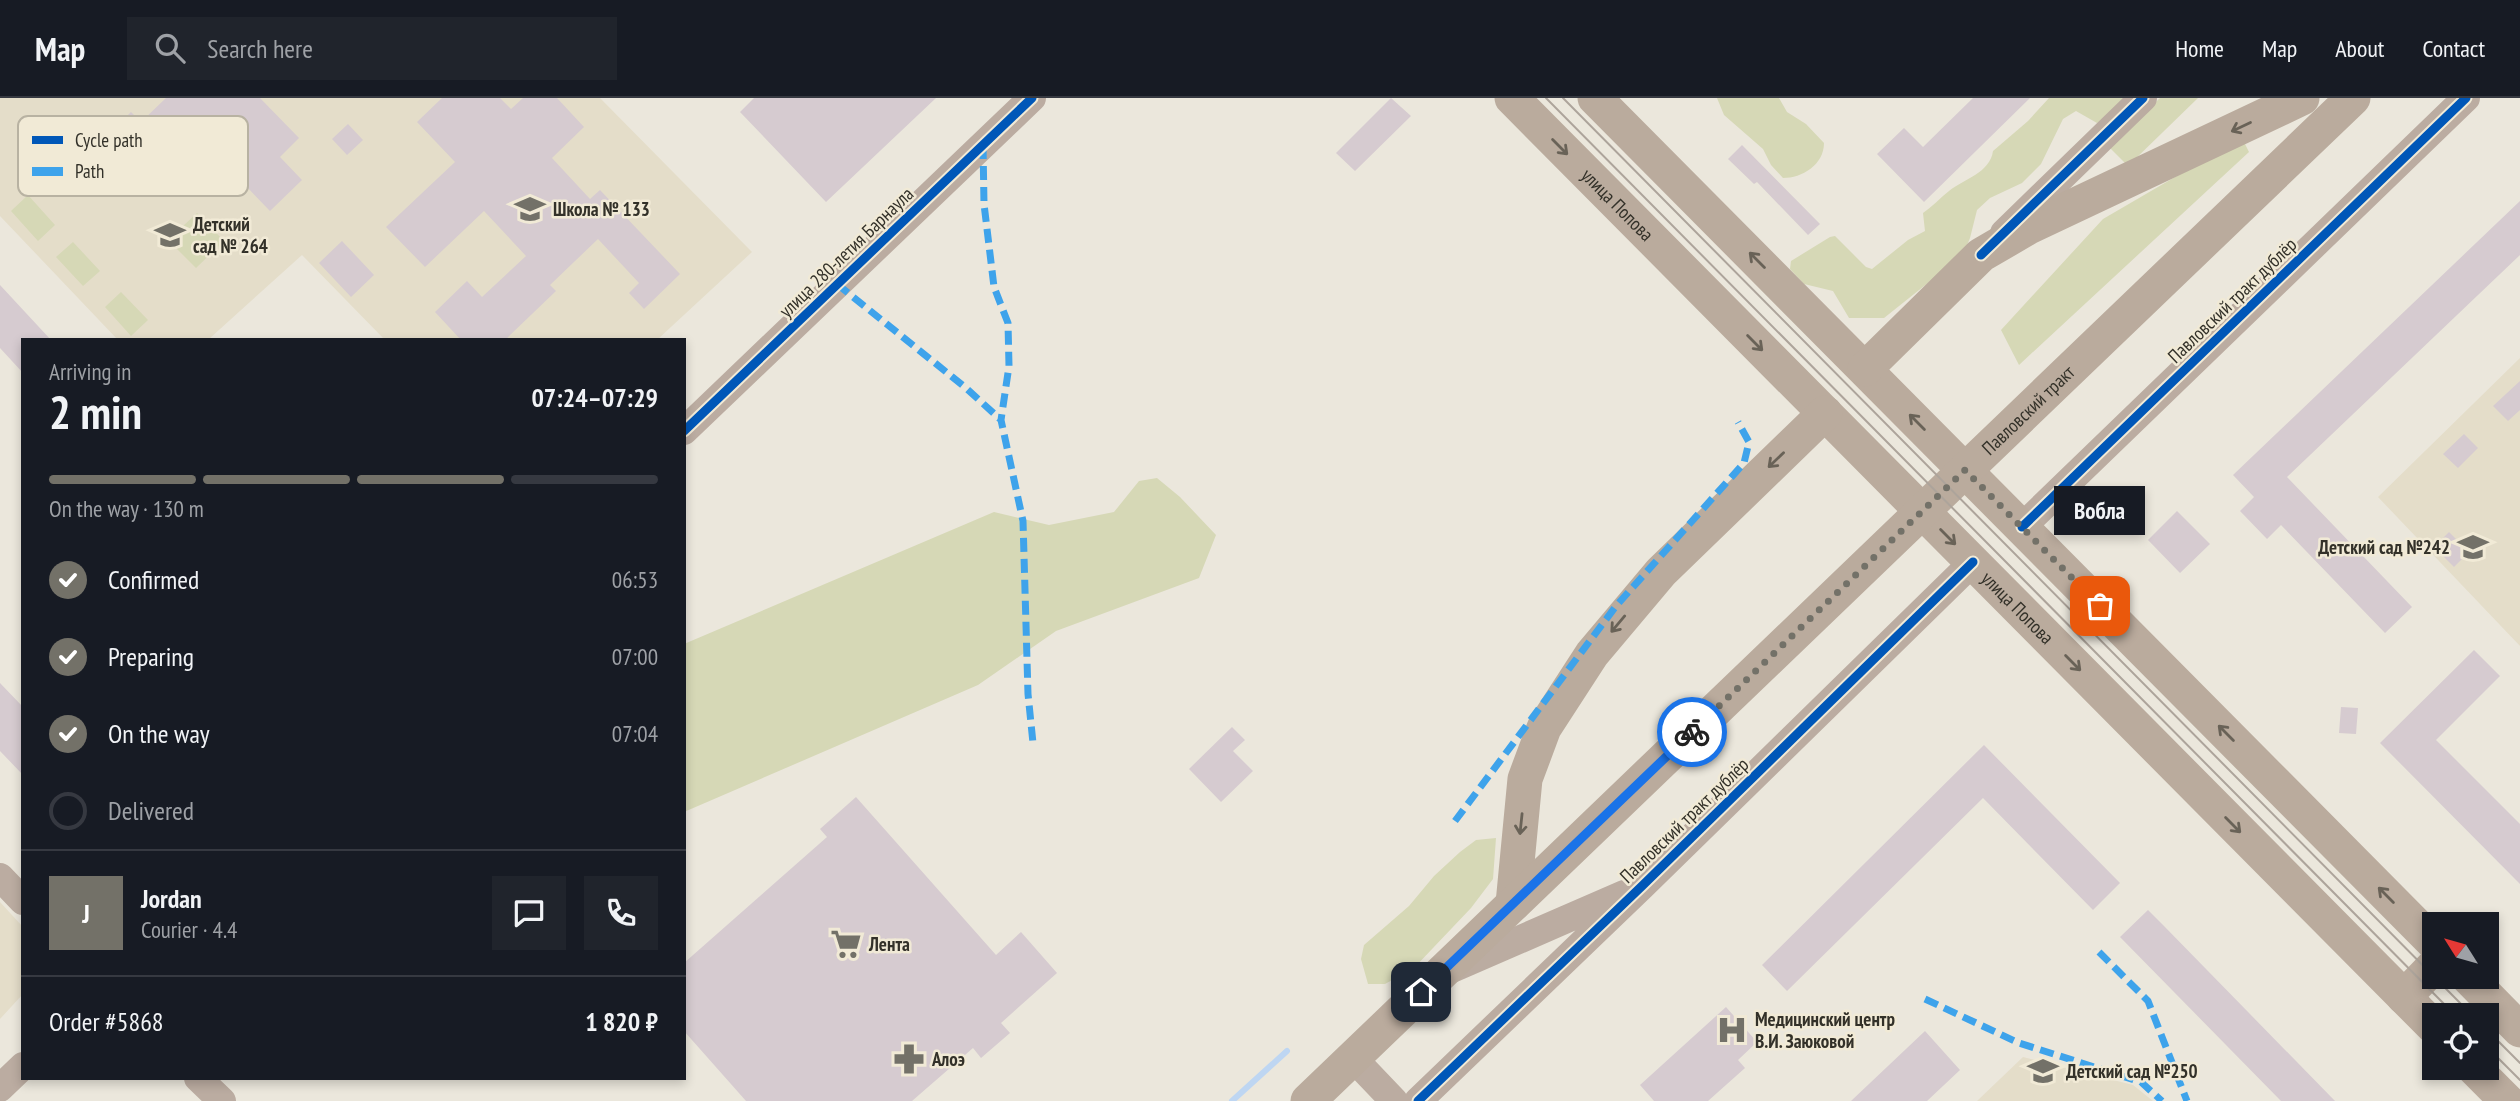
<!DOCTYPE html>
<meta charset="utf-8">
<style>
:root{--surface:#171b24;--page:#20242c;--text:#f1f3f6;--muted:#9ea1a6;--line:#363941;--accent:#737168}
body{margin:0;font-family:"PT Sans Narrow",sans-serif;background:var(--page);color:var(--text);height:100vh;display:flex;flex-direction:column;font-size:26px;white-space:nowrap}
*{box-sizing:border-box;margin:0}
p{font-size:23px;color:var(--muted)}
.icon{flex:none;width:38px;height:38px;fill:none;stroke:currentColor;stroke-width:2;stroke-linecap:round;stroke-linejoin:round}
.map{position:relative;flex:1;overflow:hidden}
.drawer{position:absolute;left:21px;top:240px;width:665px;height:742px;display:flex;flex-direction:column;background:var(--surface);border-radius:0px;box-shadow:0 4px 10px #0003}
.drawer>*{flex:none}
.needle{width:46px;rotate:307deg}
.fabs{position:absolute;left:2422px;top:814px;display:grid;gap:14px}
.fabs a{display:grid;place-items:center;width:77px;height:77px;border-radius:0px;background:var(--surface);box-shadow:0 4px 10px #0003;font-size:35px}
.pin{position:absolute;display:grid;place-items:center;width:60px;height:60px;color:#fff;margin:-30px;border-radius:14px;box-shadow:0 4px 10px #0006}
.courier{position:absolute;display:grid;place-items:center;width:70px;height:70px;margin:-35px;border:5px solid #1a73e8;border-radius:50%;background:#fff;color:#222;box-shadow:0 2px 9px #0007}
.bubble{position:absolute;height:49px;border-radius:0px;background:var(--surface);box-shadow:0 4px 10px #0003;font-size:23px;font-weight:700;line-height:49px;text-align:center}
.head em{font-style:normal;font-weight:700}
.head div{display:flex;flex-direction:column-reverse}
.head{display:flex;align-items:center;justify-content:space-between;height:119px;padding:0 28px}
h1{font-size:46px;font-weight:700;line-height:52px}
.bar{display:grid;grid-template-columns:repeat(4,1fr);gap:10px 7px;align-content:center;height:84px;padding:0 28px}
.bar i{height:9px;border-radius:5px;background:var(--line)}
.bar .current{background:var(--accent)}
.bar p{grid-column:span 4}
.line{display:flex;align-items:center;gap:18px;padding:0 28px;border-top:2px solid var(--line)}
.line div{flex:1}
.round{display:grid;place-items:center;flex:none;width:74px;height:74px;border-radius:0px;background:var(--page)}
ol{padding:0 28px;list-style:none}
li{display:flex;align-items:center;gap:21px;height:77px}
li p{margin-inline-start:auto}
li .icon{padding:7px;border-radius:50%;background:var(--accent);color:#fff;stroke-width:4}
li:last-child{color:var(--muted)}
li i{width:38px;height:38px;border:4px solid var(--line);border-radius:50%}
header{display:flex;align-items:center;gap:42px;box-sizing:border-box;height:98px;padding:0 35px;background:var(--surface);border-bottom:2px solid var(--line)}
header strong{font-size:33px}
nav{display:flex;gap:38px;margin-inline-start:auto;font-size:24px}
.search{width:490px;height:63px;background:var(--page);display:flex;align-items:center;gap:18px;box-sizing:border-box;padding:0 24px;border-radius:0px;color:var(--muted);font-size:26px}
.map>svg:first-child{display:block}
.built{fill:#e4ddc9}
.green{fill:#d6d8b6}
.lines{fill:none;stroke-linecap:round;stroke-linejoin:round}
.stream{stroke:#bed6f2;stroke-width:6}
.building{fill:#d6cbd0}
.minor{stroke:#bbaca1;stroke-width:28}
.major{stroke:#baab9d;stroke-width:35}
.tram{stroke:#ada49b;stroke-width:2}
.quiet{stroke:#3ea3eb;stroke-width:7;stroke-dasharray:14 7;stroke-linecap:butt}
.cycleway-casing{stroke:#f1ead6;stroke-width:13}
.cycleway{stroke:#0057b8;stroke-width:9}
.oneway{stroke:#696257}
.done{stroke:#737168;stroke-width:7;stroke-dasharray:0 12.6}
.route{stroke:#1a73e8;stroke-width:9}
.labels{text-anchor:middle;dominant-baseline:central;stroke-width:5;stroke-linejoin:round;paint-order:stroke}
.street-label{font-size:19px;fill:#333129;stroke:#f1ead6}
.poi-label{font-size:19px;font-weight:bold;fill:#333129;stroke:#f1ead6;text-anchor:start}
.key{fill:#f1ead6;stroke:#b8b2a2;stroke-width:2}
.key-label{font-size:19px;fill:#333129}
</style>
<header>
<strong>Map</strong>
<div class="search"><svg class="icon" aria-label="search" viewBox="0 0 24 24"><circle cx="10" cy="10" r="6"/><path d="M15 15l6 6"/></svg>Search here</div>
<nav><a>Home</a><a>Map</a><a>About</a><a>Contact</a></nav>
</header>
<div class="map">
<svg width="2520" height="1003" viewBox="0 0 2520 1003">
<rect width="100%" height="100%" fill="#ebe7dc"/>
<path class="built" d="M0,0h600l152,154 -94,87h-274l-82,-84 -93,84 -91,1 -118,-124z
M2520,260v288l-142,-149z
M0,804l23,25v67l-23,25z
M2023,959l110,28 20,16h-176z"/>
<path class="green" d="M1717,0h62l8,14 19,12 18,19c0,22 -22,35 -41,35l-12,-13 -8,-16 -39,-34z
M2049,0h76l-7,15 -21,10 -21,-12 -13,8 -22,45 -19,19 -32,15 -13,12 -7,28 -7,17 -79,63h-35l-16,-27 -29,-7 -14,-15 1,-8 39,-24 5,-1 31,31 6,2 36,-29 17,-9 -2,-18c9,-6 17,-15 26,-22 15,-12 41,-18 44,-40l35,-30z
M2160,0h38l-70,68 -19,-19z
M2242,40l7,14 -230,213 -18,-35 102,-111z
M28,97l27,30 -17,16 -27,-30z
M197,115l27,28 -28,27 -28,-28z
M73,144l27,29 -17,15 -27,-29z
M121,194l27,28 -17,16 -26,-29z
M1157,380l23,19 36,38 -17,43 -143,53 -78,54 -294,127v-168l310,-132 55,13 65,-13 25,-31z
M1496,740l-3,41 -22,29 -57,60 -29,16h-17l-7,-25 3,-14 45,-39 25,-30 26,-24 16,-12z"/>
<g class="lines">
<path class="stream" d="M1232,1003l55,-50"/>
</g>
<path class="building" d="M166,0h94l39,40 -19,19 22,23 -32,31 -26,-27 -2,3 -42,-44 -46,45 -19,-21 -8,8 -30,-30 34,-33 10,10z
M442,0h58l11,11 12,-11h34l27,29 -32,31 38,41 10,-9 80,84 -36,35 -15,-16 10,-10 -41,-44 -48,46 6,6 -51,49h-44l-26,-28 32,-31 15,16 44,-41 -42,-45 -59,56 -39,-40 69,-65 -38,-40z
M754,0h182l-110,104 -86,-90z
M1391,0l20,18 -56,55 -19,-18z
M1973,0h57l-106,104 -47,-48 27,-26 19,19z
M348,26l15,16 -16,15 -15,-16z
M1742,47l78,79 -12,11 -51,-53 -3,2 -26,-25z
M2520,103v54l-233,222 125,130 -27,26 -104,-108 -14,14 -27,-28 14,-14 -21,-22z
M342,143l32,34 -23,22 -32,-34z
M0,187l51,55h-28v33l-23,-25z
M2520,283v29l-12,11 -15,-15z
M2464,336l14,14 -20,20 -15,-14z
M2177,413l33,33 -30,29 -32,-33z
M2449,434l20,20 -15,15 -20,-20z
M2474,552l26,26 -64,64 84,84v60l-140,-141z
M0,585l23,24v68l-23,-24z
M2341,609l17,1 -2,26 -17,-1z
M1232,629l13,13 -12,11 20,20 -32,31 -32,-33z
M1984,647l136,138 -27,27 -110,-112 -196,193 -25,-26z
M856,699l140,158 25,-23 36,41 -56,50 9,10 -29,25 -8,-10 -61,53h-166l-62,-70v-68l143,-126 -7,-8z
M2148,812l16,16 171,175h-54l-161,-164z
M1726,909l31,35 -19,18 7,8 -37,33h-54l-14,-16z
M1925,933l35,39 -33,31h-76z"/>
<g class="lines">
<path class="minor" d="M2004,135l139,-135
M684,333l348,-333
M2022,429l444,-429
M0,779l23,24
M1452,871l172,-75
M1353,960l41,43
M198,980l24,23
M0,990l23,-22
M1418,1003l224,-215 331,-324"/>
<g class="major">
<path id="s1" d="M1512,0l922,929"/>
<path d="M1595,0l839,845"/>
<path d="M1865,271l116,-114 48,-28 273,-129"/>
<path d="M1513,806l12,-125 19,-51 48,-74 69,-82 164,-159"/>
<path d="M2467,878l53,54"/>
<path d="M2404,899l30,-31"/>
<path d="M2474,970l33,33"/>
<path id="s2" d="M1308,1003l1045,-1003"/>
</g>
<path class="tram" d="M1546,0l909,917
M1563,0l909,917
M2487,932l33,33
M2487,949l33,33"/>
<path class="quiet" d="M983,47l1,59 10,83 14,36 1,43 -8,54 22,101 5,173 5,49
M837,186l129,104 35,32
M1455,723l161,-215 128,-143 5,-21 -11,-20
M2099,854l49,49 39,100
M1925,901l94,44 122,39 21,19"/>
<g class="cycleway-casing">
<path id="cycleway" d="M1981,157l162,-157
M684,333l348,-333
M2022,429l444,-429
M1418,1003l224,-215 331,-324"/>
</g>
<use href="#cycleway" class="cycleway"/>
</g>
<defs><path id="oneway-shaft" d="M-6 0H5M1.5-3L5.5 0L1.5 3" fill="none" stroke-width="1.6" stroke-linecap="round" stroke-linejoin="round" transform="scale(1.75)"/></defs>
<g class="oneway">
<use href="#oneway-shaft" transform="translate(2241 29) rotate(155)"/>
<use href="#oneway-shaft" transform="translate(1560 49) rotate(45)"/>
<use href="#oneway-shaft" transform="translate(1757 162) rotate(-135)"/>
<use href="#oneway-shaft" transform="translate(1755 245) rotate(45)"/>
<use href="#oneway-shaft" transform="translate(1917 324) rotate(-135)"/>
<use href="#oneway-shaft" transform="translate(1776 362) rotate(136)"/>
<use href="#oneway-shaft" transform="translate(1948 439) rotate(45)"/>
<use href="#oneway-shaft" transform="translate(1618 526) rotate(130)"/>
<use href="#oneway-shaft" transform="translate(2073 565) rotate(45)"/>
<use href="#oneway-shaft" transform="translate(2226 635) rotate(-135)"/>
<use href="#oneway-shaft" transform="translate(1521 726) rotate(96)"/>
<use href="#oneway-shaft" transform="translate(2233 727) rotate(45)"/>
<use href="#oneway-shaft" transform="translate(2386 797) rotate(-135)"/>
</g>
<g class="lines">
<path class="done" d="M1692,634l273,-262 135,136"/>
<path class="route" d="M1421,894l271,-260"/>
</g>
<defs>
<g id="school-bare" transform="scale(2.415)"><path d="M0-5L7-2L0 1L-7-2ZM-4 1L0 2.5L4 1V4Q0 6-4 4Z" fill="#737168" stroke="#f1ead6" stroke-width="2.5" paint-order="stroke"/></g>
<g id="supermarket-bare" transform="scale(2.415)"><path d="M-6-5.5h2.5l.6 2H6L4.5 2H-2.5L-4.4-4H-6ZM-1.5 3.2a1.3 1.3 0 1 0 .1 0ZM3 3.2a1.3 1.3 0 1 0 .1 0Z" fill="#737168" stroke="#f1ead6" stroke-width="2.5" paint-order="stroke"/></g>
<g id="hospital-bare" transform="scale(2.415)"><path d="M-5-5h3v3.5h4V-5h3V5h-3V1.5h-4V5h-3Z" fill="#737168" stroke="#f1ead6" stroke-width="2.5" paint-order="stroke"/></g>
<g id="pharmacy-bare" transform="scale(2.415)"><path d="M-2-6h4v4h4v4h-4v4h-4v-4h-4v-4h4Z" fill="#737168" stroke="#f1ead6" stroke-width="2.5" paint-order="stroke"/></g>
</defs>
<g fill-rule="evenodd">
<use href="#school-bare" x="530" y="111"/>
<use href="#school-bare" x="170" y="137"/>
<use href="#school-bare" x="2473" y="449"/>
<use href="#supermarket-bare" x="846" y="846"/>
<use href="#hospital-bare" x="1732" y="932"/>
<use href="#pharmacy-bare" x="909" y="961"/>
<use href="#school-bare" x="2043" y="973"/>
</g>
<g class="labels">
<g class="street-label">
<text stroke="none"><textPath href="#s1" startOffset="150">улица Попова</textPath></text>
<text transform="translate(846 154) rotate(-44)">улица 280-летия Барнаула</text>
<text transform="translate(2232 202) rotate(-44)">Павловский тракт дублёр</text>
<text stroke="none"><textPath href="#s2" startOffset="998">Павловский тракт</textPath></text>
<text stroke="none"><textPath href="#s1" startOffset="718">улица Попова</textPath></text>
<text transform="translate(1684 722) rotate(-44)">Павловский тракт дублёр</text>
</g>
<g class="poi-label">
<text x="553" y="111">Школа № 133</text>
<text x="193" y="126">Детский<tspan x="193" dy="22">сад № 264</tspan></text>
<text x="2450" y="449" text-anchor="end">Детский сад №242</text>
<text x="869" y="846">Лента</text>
<text x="1755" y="921">Медицинский центр<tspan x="1755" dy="22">В.И. Заюковой</tspan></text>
<text x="932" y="961">Алоэ</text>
<text x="2066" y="973">Детский сад №250</text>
</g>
</g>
<rect x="18" y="18" width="230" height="80" rx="10" class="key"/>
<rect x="32" y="38" width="31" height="8" fill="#0057b8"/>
<rect x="32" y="69" width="31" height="9" fill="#3ea3eb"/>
<g class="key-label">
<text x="75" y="49">Cycle path</text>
<text x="75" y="80">Path</text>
</g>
</svg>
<div class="fabs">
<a><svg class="needle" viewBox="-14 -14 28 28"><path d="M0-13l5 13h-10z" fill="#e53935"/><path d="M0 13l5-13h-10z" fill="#9ea1a6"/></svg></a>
<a><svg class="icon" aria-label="locate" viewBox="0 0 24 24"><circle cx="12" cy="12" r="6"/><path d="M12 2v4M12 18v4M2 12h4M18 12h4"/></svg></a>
</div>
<div class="pin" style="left:2100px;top:508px;background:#ea580c"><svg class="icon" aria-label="bag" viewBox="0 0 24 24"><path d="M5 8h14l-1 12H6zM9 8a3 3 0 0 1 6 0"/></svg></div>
<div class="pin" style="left:1421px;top:894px;background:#1f2937"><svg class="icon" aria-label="home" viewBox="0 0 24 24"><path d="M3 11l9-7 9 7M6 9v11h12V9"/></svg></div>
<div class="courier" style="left:1692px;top:634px"><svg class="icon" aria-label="bike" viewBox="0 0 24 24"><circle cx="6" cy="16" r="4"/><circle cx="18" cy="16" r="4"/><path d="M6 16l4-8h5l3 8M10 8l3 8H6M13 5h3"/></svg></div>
<div class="bubble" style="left:2054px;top:388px;width:91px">Вобла</div>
<section class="drawer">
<div class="head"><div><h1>2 min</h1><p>Arriving in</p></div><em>07:24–07:29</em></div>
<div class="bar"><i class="current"></i><i class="current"></i><i class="current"></i><i></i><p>On the way · 130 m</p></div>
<ol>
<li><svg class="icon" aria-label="check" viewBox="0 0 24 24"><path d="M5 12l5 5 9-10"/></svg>Confirmed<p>06:53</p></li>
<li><svg class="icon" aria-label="check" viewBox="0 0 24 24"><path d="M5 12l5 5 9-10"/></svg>Preparing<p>07:00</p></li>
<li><svg class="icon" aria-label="check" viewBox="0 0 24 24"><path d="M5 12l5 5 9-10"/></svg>On the way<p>07:04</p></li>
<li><i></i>Delivered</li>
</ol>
<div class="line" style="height:126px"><b class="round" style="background:var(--accent);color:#fff">J</b><div><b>Jordan</b><p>Courier · 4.4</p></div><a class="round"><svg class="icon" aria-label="chat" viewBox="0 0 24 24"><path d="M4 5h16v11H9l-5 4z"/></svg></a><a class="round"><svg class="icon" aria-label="phone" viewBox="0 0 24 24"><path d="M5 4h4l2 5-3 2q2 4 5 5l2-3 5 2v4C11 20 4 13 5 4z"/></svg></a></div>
<div class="line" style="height:91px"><div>Order #5868</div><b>1 820 ₽</b></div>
</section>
</div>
